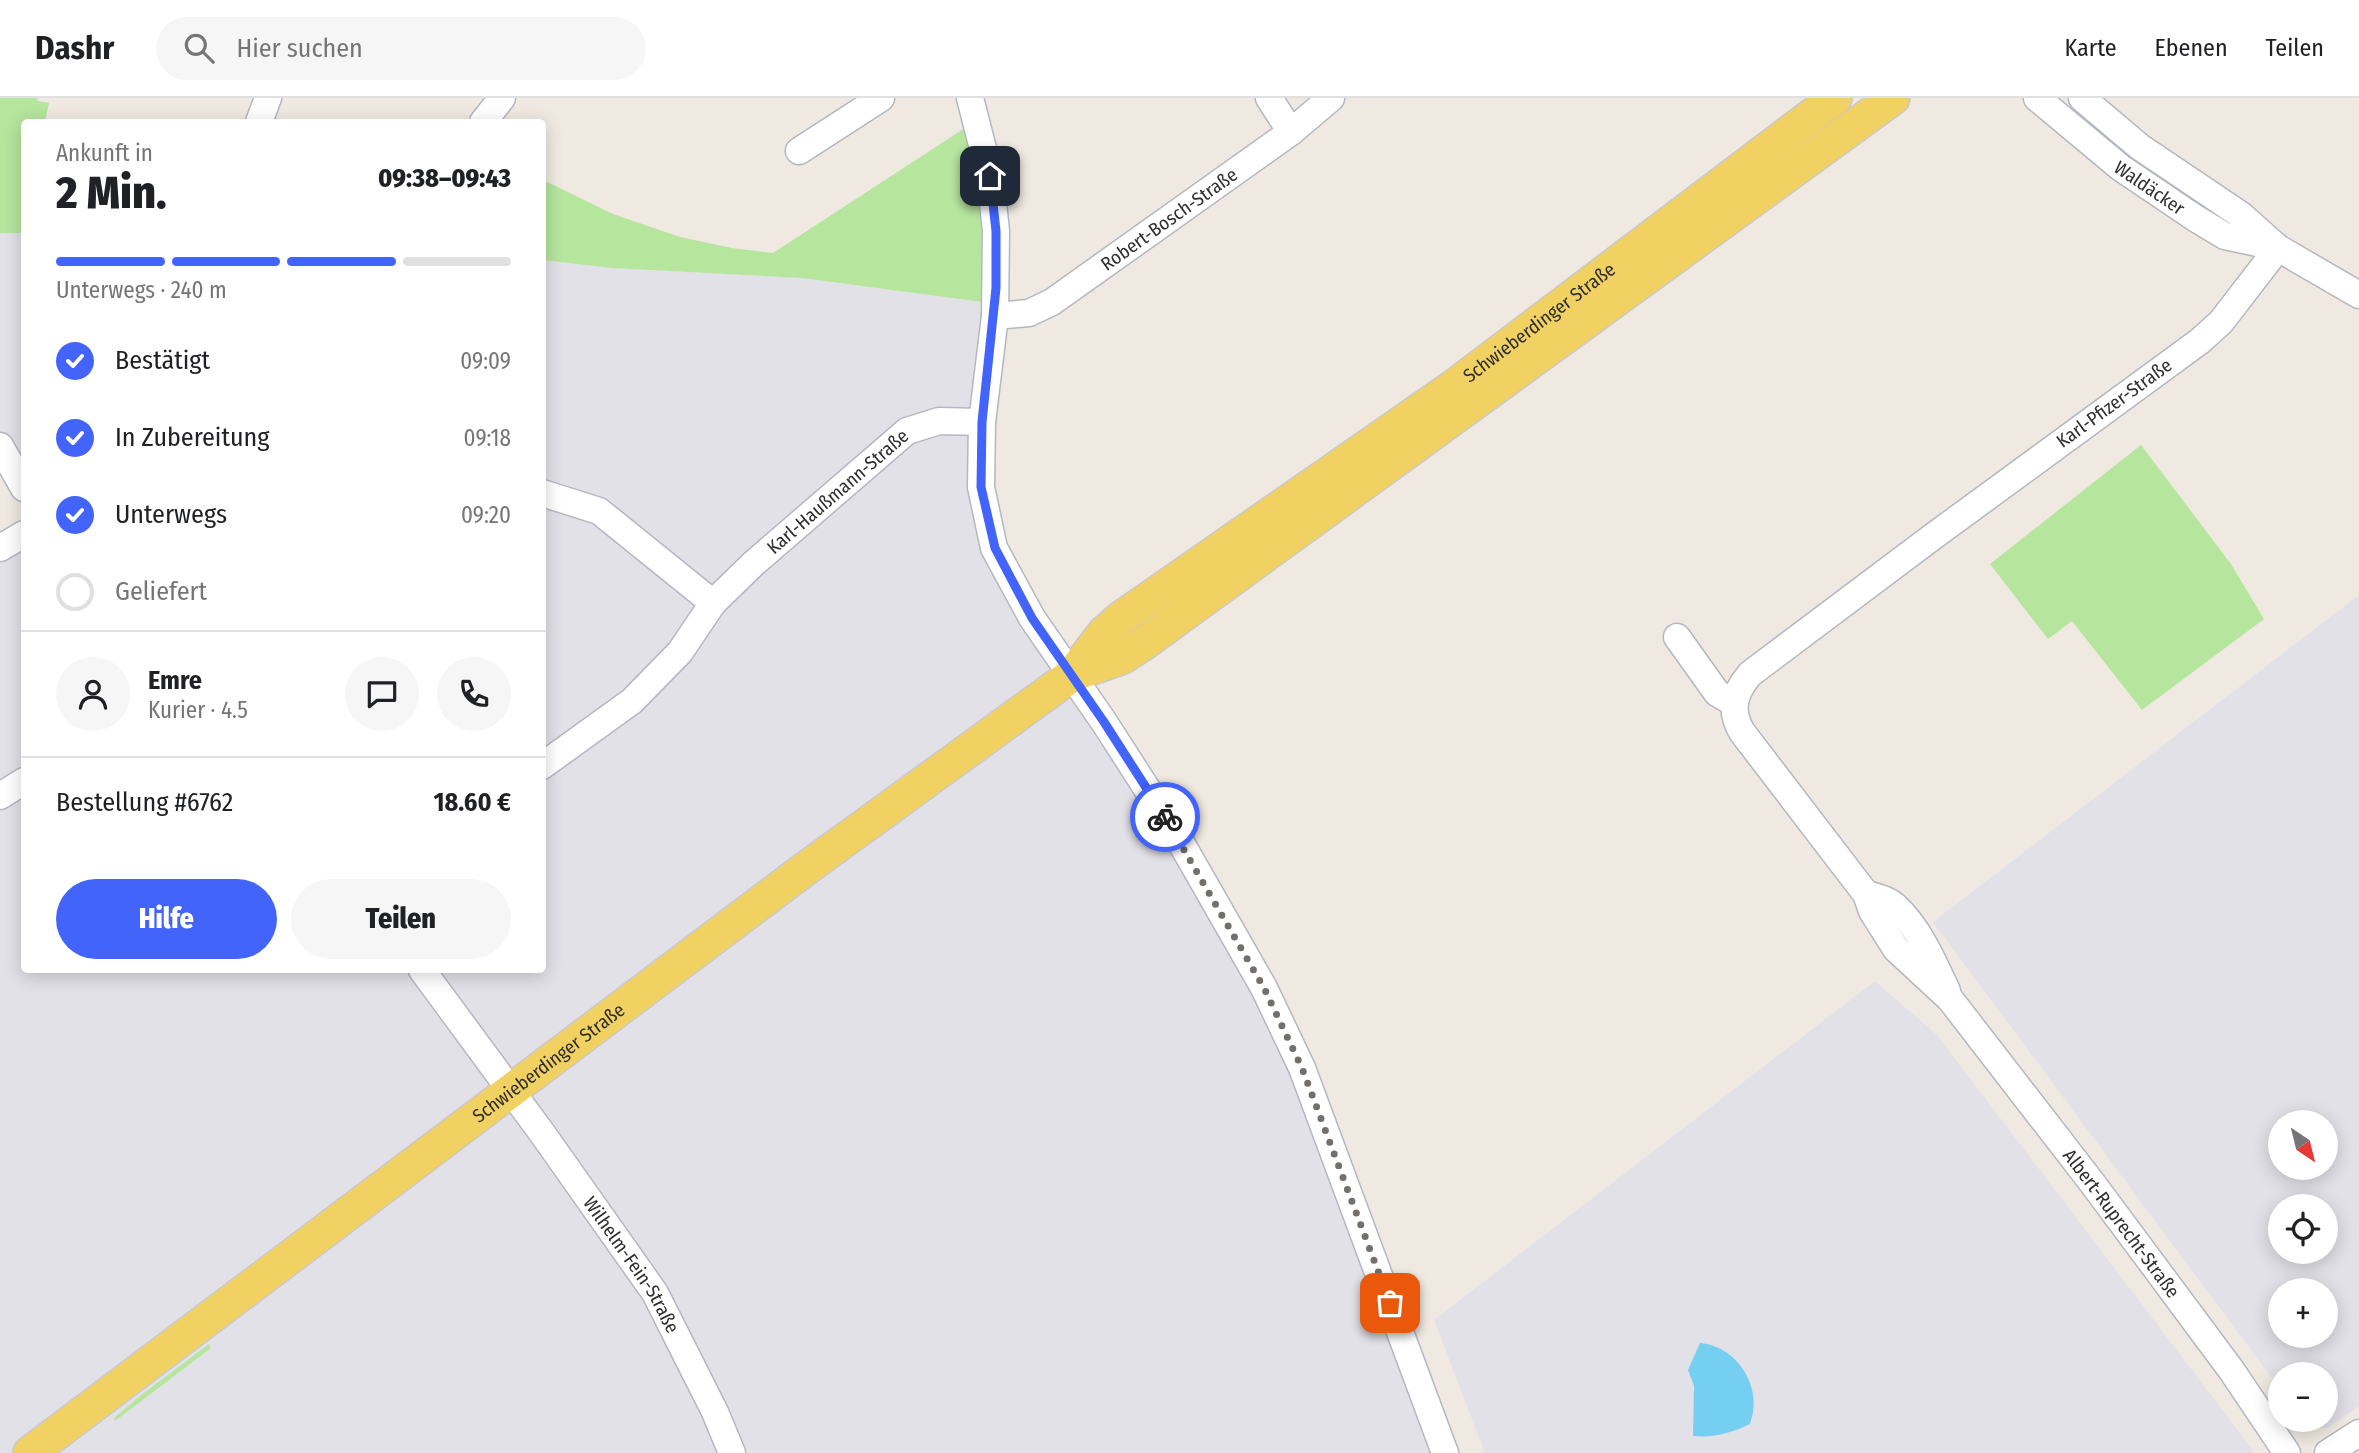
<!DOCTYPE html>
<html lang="de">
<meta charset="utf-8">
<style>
:root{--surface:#fff;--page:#f6f6f6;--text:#202124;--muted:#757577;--line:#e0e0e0;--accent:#4264fb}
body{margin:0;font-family:"Fira Sans Condensed",sans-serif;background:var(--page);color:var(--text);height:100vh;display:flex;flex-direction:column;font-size:26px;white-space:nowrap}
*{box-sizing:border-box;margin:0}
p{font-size:23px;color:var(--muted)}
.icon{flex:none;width:38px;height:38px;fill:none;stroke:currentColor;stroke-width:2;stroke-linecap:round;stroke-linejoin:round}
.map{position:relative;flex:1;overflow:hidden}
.details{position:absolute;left:21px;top:21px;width:525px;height:854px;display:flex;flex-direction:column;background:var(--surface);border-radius:7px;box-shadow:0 4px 18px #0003}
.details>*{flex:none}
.needle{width:46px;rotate:145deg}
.controls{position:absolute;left:2268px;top:1012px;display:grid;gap:14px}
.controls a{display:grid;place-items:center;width:70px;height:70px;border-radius:50%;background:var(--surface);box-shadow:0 4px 18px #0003;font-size:35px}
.pin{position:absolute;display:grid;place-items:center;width:60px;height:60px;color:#fff;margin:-30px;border-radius:14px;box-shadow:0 4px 10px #0006}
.courier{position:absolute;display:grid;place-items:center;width:70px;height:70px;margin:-35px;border:5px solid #4264fb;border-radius:50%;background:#fff;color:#222;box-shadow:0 2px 9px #0007}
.overview em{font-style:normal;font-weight:800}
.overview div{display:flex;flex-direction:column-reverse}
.overview{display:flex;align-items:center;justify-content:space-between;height:119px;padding:0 35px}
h1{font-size:46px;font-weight:800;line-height:52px}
.bar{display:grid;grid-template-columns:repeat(4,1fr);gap:10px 7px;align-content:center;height:84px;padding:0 35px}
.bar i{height:9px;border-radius:5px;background:var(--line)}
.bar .selected{background:var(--accent)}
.bar p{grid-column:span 4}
.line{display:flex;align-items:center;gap:18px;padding:0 35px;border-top:2px solid var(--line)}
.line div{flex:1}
.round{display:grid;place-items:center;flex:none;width:74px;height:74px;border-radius:37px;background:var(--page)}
ol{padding:0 35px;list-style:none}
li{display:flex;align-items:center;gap:21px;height:77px}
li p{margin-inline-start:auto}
li .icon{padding:7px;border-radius:50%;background:var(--accent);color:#fff;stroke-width:4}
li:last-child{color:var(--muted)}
li i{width:38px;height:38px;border:4px solid var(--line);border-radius:50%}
.action{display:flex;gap:14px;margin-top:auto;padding:14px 35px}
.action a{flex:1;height:80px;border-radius:42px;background:var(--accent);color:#fff;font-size:28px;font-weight:800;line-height:80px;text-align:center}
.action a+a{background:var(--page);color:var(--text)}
header{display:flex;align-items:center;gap:42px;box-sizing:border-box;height:98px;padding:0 35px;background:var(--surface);border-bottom:2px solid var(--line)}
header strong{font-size:33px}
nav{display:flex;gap:38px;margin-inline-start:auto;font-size:24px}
.search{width:490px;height:63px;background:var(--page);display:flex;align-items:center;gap:18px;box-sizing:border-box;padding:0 24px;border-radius:38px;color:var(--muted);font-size:26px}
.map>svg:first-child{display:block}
.industrial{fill:#e3e1e8;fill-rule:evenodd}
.green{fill:#b6e59e}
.water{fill:#75cff0}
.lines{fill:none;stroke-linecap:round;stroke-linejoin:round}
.minor-casing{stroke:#b4b7c1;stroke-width:29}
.major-casing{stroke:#c9c9c9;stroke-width:36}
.minor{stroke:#fff;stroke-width:26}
.major{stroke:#f2d163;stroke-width:33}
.done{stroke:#726f6d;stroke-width:7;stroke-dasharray:0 12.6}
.route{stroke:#4264fb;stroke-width:9}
.labels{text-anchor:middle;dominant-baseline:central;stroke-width:5;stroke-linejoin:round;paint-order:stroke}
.street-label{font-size:19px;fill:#2e2e2e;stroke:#fff}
</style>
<header>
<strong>Dashr</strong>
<div class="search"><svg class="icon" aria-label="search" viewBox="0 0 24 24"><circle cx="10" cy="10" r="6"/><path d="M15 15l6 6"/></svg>Hier suchen</div>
<nav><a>Karte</a><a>Ebenen</a><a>Teilen</a></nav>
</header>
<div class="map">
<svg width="2359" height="1355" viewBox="0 0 2359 1355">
<rect width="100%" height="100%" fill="#efe9e1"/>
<path class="industrial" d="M0,135h24v266l-24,-43z
M543,162l69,8 190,10 180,24 -9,124 16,126 275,436 181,465h-1445v-909l24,-14v440h518z
M2359,497v811l-31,22 -19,-1 -6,-8h23v-45h-46v15l-347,-467zM2280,1024h46v45h-46zM2280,1108h46v45h-46zM2280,1192h46v45h-46z
M1875,883l62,54 315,414v4h-767l-51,-133z"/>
<path class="green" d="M0,0h37l1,3 11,2 -4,19h-21v111h-24z
M968,28l17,76 -3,100 -180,-24 -190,-10 -69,-8v-80l70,34 67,23 52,11 41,5z
M2141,347l90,119 33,55 -122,91 -70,-89 -24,18 -58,-75z
M209,1246l2,4 -96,73 -1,-3 26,-22z"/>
<path class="water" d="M1700,1245c38,3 64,46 50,81 -19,9 -36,14 -57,12l1,-50 -6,-16z"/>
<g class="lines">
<g class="minor-casing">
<g id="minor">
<path d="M970,0l20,78 6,55 -1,85 -13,106 -1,65 13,61 38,70 72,104 72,112 88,154 38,80 143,385"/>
<path d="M1269,0l22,34"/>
<path id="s1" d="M2037,0l84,70 74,50 30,18 51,11"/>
<path d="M2082,0l58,49 101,68 37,33 81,47"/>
<path d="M259,24l9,-24"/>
<path d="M483,24l19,-24"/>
<path d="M799,53l82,-53"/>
<path id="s2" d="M2278,150l-57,74 -21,19 -269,197 -181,136c-16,19 -21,36 -8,58l124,162 6,17 24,38 54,50 143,185 139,187 55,82"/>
<path id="s3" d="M995,218l34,-3 23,-11 239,-170 40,-34"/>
<path d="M0,348l24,42"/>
<path d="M542,395l57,18 114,92"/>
<path d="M0,450l24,-14"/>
<path d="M1677,539l40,56 17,10"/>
<path id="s4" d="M542,668l90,-65 48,-49 33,-49 40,-39 154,-133 32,-10 43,1"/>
<path d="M0,698l24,-15"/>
<path d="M1866,796c10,3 22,5 30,13 23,21 38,56 51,84"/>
<path id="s5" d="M422,872l120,163 113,160 60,119 17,41"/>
<path d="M2328,1355l31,-20"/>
</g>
</g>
<g class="major-casing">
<g id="major">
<path d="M1072,577l51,-18 20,-13 750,-546"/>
<path id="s6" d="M30,1355l771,-581 271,-197 32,-42 17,-15 332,-231 382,-289"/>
</g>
</g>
<use href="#minor" class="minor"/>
<use href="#major" class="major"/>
</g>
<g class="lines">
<path class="done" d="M1165,719l99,171 38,80 88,235"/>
<path class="route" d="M990,78l6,55v57l-14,134 -1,65 14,61 37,70 72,104 61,95"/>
</g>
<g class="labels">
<g class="street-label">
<text stroke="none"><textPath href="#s1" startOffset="144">Waldäcker</textPath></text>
<text stroke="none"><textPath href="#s3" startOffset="203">Robert-Bosch-Straße</textPath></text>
<text stroke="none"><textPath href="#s6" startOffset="1888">Schwieberdinger Straße</textPath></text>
<text transform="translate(2114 305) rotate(-36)">Karl-Pfizer-Straße</text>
<text stroke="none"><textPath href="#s4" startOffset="406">Karl-Haußmann-Straße</textPath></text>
<text stroke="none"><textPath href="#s6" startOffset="649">Schwieberdinger Straße</textPath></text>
<text stroke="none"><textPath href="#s2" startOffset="1368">Albert-Ruprecht-Straße</textPath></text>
<text stroke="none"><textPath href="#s5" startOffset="362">Wilhelm-Fein-Straße</textPath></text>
</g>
</g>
</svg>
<div class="controls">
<a><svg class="needle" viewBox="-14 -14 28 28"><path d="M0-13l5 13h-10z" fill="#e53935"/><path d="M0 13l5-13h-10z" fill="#757577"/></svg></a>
<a><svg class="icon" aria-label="locate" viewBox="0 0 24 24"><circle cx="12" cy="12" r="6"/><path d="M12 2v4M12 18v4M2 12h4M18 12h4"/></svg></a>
<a>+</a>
<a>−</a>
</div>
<div class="pin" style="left:1390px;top:1205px;background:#ea580c"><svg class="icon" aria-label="bag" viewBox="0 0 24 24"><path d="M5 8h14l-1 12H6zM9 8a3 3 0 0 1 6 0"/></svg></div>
<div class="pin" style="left:990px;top:78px;background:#1f2937"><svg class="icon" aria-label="home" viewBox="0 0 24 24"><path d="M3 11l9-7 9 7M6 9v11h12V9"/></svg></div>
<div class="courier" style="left:1165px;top:719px"><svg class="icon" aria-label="bike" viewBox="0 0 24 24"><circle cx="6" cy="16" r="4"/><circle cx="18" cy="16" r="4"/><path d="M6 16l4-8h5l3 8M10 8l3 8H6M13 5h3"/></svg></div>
<section class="details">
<div class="overview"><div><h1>2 Min.</h1><p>Ankunft in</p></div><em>09:38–09:43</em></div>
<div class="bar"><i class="selected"></i><i class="selected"></i><i class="selected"></i><i></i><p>Unterwegs · 240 m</p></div>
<ol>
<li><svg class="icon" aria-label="check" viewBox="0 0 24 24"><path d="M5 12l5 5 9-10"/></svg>Bestätigt<p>09:09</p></li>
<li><svg class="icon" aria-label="check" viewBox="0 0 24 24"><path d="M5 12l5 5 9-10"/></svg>In Zubereitung<p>09:18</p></li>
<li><svg class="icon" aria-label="check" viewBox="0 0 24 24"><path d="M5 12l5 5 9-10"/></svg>Unterwegs<p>09:20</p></li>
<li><i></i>Geliefert</li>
</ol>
<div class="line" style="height:126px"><a class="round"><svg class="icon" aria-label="person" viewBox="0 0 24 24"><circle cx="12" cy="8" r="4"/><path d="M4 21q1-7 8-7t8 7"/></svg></a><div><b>Emre</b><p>Kurier · 4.5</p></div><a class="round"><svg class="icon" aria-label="chat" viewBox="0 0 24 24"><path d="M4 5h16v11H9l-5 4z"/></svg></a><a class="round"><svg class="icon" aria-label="phone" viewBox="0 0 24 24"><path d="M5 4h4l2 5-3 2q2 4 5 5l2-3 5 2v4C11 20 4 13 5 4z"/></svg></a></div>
<div class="line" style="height:91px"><div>Bestellung #6762</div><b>18.60 €</b></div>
<div class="action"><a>Hilfe</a><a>Teilen</a></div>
</section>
</div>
